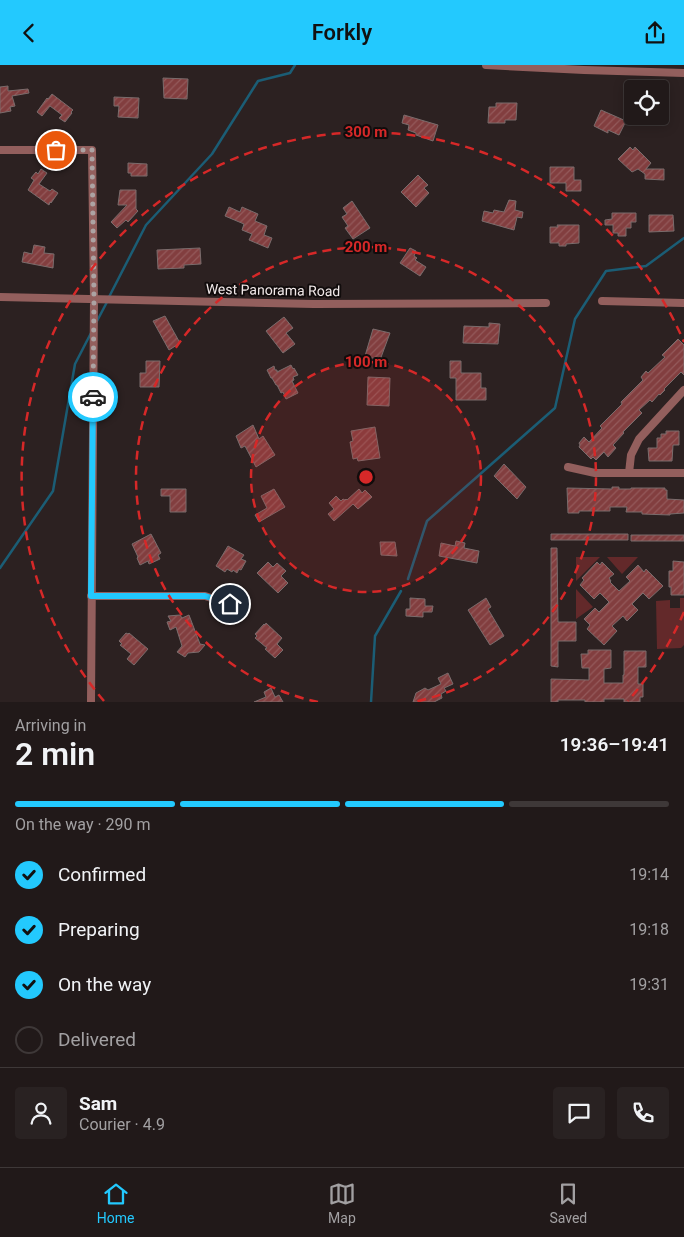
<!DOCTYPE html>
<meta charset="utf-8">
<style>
:root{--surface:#211919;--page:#292222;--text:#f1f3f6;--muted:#a2a0a2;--line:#3e3838;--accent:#23c9fe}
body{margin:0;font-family:Roboto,sans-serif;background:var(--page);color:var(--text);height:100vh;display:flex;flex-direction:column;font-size:19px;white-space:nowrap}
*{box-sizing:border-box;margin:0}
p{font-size:16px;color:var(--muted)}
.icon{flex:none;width:28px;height:28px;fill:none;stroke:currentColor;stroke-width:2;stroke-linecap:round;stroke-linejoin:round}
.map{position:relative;height:637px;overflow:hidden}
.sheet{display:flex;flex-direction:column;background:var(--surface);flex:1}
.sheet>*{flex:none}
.fabs{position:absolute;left:624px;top:15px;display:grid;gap:10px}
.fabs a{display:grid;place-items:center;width:45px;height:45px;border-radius:5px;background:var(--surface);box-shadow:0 2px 12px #0003,0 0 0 1px var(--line);font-size:25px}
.pin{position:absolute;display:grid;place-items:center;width:42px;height:42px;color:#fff;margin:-21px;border:2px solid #fff;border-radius:50%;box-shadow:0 1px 5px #0007}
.courier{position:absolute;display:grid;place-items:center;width:50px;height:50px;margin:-25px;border:4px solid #23c9fe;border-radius:50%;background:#fff;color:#222;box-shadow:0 1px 6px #0007}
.head em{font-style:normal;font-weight:600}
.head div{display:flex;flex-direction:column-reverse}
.head{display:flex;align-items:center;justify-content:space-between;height:85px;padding:0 15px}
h1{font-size:32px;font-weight:600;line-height:38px}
.bar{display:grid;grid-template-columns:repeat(4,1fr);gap:8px 5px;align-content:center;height:60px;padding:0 15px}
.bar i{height:6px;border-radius:4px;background:var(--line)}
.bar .on{background:var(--accent)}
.bar p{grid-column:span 4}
.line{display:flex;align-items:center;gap:12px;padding:0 15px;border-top:1px solid var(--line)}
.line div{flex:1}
.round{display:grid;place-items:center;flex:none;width:52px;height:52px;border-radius:5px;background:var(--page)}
ol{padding:0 15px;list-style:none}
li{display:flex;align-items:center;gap:15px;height:55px}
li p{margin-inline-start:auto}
li .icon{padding:5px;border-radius:50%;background:var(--accent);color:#111;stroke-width:4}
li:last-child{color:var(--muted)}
li i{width:28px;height:28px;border:2px solid var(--line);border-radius:50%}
header{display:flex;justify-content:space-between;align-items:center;height:65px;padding:0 15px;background:var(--accent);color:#111;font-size:22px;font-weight:600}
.tab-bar{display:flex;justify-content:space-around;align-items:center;height:70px;border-top:1px solid var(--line);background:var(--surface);font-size:14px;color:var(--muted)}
.tab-bar a{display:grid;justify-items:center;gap:2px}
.tab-bar .on{color:var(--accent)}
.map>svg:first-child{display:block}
.grass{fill:#63292a}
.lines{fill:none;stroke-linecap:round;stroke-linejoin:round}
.stream{stroke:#1b5d75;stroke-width:2.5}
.building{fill:url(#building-hatch);stroke:#7a6c6c}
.minor{stroke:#935f5d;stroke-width:8}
.done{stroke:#aca3a3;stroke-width:5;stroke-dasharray:0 9}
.route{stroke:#23c9fe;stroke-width:6}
.ring{fill:none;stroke:#d62828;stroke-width:2.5;stroke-dasharray:9 6}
.labels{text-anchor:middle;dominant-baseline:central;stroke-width:4;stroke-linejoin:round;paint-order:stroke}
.street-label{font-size:14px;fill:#f1e9e9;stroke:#110c0c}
.centre{fill:#d62828;stroke:#110c0c;stroke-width:2.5}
.ring-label{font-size:15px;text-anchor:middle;font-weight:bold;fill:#d62828;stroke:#110c0c;stroke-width:4;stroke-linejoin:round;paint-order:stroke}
</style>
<header><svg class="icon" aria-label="back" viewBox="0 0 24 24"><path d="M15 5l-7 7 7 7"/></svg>Forkly<svg class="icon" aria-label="share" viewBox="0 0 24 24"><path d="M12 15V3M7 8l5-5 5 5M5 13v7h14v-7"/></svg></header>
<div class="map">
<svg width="684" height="637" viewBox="0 0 684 637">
<defs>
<pattern id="building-hatch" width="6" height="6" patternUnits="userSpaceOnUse" patternTransform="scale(1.25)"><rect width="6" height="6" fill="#823e3f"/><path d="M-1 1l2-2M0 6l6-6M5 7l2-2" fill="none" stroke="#945a5b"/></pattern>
</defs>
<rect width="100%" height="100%" fill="#2c2121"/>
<path class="grass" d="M576,492h24l-24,24z
M607,492h31l-16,17z
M576,524l17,18 -17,12z
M680,533h4v47l-3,3 -24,1 -1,-48 14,-1v8h10z"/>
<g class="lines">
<path class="stream" d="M109,232l37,-72 66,-71 46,-73 32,-8 5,-8
M97,256l10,-19
M0,503l53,-77 22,-127 16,-31
M408,514l19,-58 128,-113 20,-89 31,-48 40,-5 38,-28
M371,637l4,-66 26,-45"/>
</g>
<path class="building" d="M163,13l25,1 -1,20 -23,-1z
M8,21v5l20,-2 1,4 -17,3 3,10 -5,1 1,4 -11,2v-26z
M52,29l21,16 -2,2 1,1 -7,9 -6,-4 3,-3 -12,-9 -8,10 -5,-4 10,-14 1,1z
M114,32l25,1 -1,20 -20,-1 1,-11h-5z
M496,38h21l-1,17h-11v3h-17l1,-16h7z
M601,45l25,11 -7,14 -11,-5v3l-14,-7z
M404,50l34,10 -5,16 -17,-6v-2l-8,-3 1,-5 -7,-2z
M630,82l3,3 2,-3 16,16 -5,6h18v11l-19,-1v-5l-7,-5 -6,3 -14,-13z
M128,98l19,1v12h-16v-3h-3z
M550,102h24v13h7v11h-15v-8h-16z
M41,104l6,4 -8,11 11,7 2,-2 6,4 -7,10 -1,-1 -1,3 -21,-15 6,-10 -3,-2 5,-6 2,2z
M418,110l10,10 -4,3 5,5 -13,14 -15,-15z
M120,125h16v19l2,2 -10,11 -2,-2 -9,8 -6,-6 16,-17h-9z
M509,135l7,1 -1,9 8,2 -1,6 -5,-1 -3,13 -32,-9 2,-10 9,2 1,-3 10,2z
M352,136l18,27 -17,11 -8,-11 3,-2 -6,-9 5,-3 -4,-6z
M229,142l11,5 2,-5 16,7 -3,7 12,5 -3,9 8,3 -4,10 -19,-8 3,-6 -10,-4 2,-6 -19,-8z
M612,148h24v9h-5v6h-5v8h-8v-3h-5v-8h-8v-5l7,-1z
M649,150h24l1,16 -25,1z
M557,160h22v18l-13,1v2h-7v-3h-9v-16h8z
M34,180l11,2 -1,6 10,1 -1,14 -31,-6 2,-10 8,2z
M200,183l1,16 -17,1v3l-26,1 -1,-19z
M410,183l6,3 -2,5 3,2 -2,2 11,7 -6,9 -20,-13z
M165,251l15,27 -11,7 -16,-29z
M284,252l9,11 -7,5 9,11 -12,9 -17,-22z
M489,258l11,1 -2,20 -35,-1 1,-17 25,1z
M373,264l17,4 -10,27 -15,-4z
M678,274l6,6v30l-3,-3 -17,17 1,1 -5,5 -1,-1 -7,8 -2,-2 -11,10 3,3 -19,19 1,1 -11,12 3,3 -8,9 -4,-5 -8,8 -3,-3 -2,2 -12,-12 1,-2 -1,-2 5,-6 5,5 13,-14 -2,-2 22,-22 -1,-2 22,-22 -2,-3 5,-6 2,2 17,-16 -3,-2z
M146,296h14l-1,26h-19v-14h6z
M450,296h11v12h20v15h5v12h-30v-22h-6z
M291,300l2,4 1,-1 4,7 -5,2 1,3 -2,1 6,12 -12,6 -3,-7 -2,1 -4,-8h-1l-4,-7h-1l-4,-8 7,-4 1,4h2v2z
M368,312l22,1 -1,28 -22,-1z
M253,360l6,14 4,-3 12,19 -19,12 -11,-21 -4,2 -5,-12z
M375,362l5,31 -22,3 -1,-3 -4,1 -3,-17 3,-1 -2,-10z
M666,366h13v14h-6l-1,16h-23l-1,-13h9v-10h4v-4h5z
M504,399l22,23 -9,12 -23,-23z
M612,422h7v2h12v-1h34v2h2v9l17,1v13l-14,1v1l-28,-1v-2h-16l1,-5h-17v4h-31v2h-11l-1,-25 45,1z
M161,424h25v23h-16v-16h-9z
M274,424l11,18 -26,15 -4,-7 12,-7 -6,-12z
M359,424l3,4 3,-3 7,7 -14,12 -5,-5 -19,17 -6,-7 6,-5 -5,-6 7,-7 5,5 2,-2 2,1 1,-1 1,1z
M151,469l10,19 -3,2 2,4 -11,5 -1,-3 -8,4 -3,-7 1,-1 -6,-13z
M551,469h77v6h-77z
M631,470h53v6h-53z
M456,476l9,2 -1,5 15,3 -2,12 -38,-7 2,-13 14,3z
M380,477h15l2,14 -16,-1z
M228,481l16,9 -3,4 5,2 -5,9 -2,-1 -2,4 -4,-3 -1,2 -5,-3 -2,3 -9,-6z
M551,483h6l1,74h18v19h-18v26l-7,-1z
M673,496l11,1v33h-13v-8h-2v-16h4z
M268,497l5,5 4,-4 9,8 -5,5 7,7 -10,10 -21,-20z
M597,497l3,3 2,-3 12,12 -5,4 2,3 -1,1 9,9 11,-10 -4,-4 12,-12 6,7 2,-3 17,17 -14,13 -6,-6 -11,11 6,6 -11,11 -4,-5 -11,10 5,5 -13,14 -17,-16 3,-4 -6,-6 11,-11 4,4 10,-10 -9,-9 -6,6 -14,-14 4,-5 -2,-2z
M410,533l15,1v7h8l-1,6h-9v5l-17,-1v-7h4z
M486,533l5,9 -3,2 16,27 -14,9 -22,-35z
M180,550l2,3 7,-3 11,29 5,1 -6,7 -11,1 -3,4 -8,-5 5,-6 -6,-19 -6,3 -3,-8 4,-1 -3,-5z
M266,558l16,15 -5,6 6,6 -8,8 -10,-9 2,-1 -12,-10 2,-2 -2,-2 9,-10 1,1z
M126,568l2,1 1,-1 19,16 -14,16 -7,-6 4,-5 -11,-9 2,-1 -3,-3z
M588,585h23v18l-7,1v14h19v-8h1v-24h22v16h-8v17h5v13h-3v5h-16v-3h-20v3h-19v-2h-27v2h-7v-23l38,1v-12h-7l-1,-14h7z
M448,608l5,11 -9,4 2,3 -5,3 1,4 -8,4h-21l3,-9 9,-5 3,2 13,-6 -3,-6z
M271,623l4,9 4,-2 4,7h-29l12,-5 -2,-5z"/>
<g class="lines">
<path class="minor" d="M486,0l98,5 100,3
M0,85h92l2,149 -3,403
M0,232l314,7 232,-1
M602,236l82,2
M568,402l27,6h89
M629,408l2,-18 8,-16 45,-49
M91,531h114l25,8"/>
</g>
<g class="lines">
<path class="done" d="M56,85h36l2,149 -1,98"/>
<path class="route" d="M93,332l-2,199h114l25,8"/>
</g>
<circle cx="366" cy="412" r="115" fill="#d62828" fill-opacity=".12"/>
<g class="ring">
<circle cx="366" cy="412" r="115"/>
<path d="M318 637A230 230 0 1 1 414 637"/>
<path d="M684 547A345 345 0 0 1 628 636M104 636A345 345 0 1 1 684 277"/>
</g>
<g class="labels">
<g class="street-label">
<text transform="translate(273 225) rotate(1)">West Panorama Road</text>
</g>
</g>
<circle cx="366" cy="412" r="8" class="centre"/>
<g class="ring-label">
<text x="366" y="72">300 m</text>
<text x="366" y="187">200 m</text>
<text x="366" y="302">100 m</text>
</g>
</svg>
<div class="fabs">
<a><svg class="icon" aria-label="locate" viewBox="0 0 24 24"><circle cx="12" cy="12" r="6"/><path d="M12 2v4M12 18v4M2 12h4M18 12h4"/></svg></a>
</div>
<div class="pin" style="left:56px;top:85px;background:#ea580c"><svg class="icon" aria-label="bag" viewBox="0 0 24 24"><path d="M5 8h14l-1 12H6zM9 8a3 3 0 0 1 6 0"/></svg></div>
<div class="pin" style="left:230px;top:539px;background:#1f2937"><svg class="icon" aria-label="home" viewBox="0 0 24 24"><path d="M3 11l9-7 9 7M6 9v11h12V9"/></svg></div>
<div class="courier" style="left:93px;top:332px"><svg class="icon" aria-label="car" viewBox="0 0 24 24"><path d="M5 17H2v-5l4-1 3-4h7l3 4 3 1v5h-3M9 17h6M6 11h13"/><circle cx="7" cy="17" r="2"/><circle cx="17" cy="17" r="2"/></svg></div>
</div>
<section class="sheet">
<div class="head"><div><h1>2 min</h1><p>Arriving in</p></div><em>19:36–19:41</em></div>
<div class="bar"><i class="on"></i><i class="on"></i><i class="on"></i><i></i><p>On the way · 290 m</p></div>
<ol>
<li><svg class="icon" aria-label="check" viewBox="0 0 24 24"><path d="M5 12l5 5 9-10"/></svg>Confirmed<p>19:14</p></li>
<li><svg class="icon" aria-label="check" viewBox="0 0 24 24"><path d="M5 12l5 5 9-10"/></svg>Preparing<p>19:18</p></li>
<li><svg class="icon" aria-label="check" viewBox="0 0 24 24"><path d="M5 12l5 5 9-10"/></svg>On the way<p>19:31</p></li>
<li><i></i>Delivered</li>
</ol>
<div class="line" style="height:90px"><a class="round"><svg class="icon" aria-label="person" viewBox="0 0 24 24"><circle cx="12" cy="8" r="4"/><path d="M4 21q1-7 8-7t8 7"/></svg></a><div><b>Sam</b><p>Courier · 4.9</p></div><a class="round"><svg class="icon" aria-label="chat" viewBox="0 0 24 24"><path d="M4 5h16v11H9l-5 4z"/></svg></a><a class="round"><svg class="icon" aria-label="phone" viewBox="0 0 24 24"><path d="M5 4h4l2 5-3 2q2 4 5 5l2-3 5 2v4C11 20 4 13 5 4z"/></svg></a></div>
</section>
<nav class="tab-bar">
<a class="on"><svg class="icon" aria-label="home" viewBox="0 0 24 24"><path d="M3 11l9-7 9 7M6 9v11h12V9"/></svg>Home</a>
<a><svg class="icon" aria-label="map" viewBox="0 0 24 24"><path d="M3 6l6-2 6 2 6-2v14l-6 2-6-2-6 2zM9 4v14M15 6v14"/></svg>Map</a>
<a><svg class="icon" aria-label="saved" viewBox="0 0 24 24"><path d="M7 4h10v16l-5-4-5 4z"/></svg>Saved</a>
</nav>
